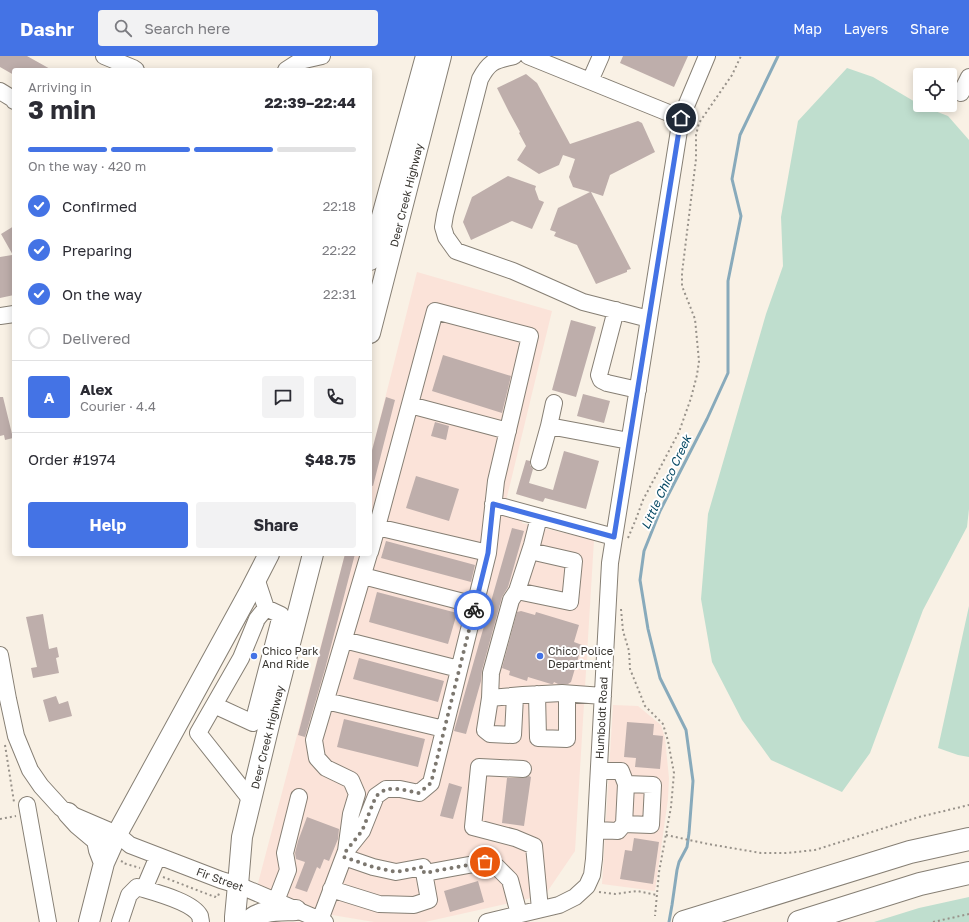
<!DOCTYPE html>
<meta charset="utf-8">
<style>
:root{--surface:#fff;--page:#f2f2f3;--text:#2b2b33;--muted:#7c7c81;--line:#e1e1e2;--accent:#4473e5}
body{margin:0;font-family:"Golos Text",sans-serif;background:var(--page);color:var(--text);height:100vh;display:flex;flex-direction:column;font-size:15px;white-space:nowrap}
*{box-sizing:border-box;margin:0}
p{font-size:13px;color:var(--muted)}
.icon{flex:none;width:22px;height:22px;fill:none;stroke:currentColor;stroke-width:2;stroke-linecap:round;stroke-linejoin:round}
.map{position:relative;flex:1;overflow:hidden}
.side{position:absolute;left:12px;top:12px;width:360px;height:488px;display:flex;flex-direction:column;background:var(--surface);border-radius:4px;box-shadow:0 2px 10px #0003}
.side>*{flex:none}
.buttons{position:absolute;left:913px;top:12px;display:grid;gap:8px}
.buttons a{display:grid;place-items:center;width:44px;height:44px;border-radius:4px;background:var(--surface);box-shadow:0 2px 10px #0003;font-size:20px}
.pin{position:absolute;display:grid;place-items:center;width:34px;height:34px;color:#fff;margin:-17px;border:2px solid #fff;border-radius:50%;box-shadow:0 1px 4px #0007}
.courier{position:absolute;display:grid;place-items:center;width:40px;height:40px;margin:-20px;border:3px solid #4473e5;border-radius:50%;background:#fff;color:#222;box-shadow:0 1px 5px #0007}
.overview em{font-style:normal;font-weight:700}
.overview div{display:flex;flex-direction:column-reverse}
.overview{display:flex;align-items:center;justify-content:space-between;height:68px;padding:0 16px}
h1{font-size:26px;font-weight:700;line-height:30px}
.bar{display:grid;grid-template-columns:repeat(4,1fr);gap:6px 4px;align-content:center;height:48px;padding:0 16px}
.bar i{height:5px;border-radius:3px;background:var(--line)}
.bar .selected{background:var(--accent)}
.bar p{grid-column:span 4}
.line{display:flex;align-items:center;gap:10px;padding:0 16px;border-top:1px solid var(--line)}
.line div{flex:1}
.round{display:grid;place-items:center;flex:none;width:42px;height:42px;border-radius:4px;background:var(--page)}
ol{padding:0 16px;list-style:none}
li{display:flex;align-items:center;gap:12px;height:44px}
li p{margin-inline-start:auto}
li .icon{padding:4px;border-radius:50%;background:var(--accent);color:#fff;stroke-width:4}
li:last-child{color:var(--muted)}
li i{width:22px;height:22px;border:2px solid var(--line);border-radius:50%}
.button{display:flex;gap:8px;margin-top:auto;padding:8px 16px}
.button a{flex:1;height:46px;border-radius:4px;background:var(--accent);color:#fff;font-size:16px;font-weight:700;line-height:46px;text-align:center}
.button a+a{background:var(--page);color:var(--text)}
header{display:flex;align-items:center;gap:24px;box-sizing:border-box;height:56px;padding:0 20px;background:var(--accent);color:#fff}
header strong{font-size:19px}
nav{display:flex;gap:22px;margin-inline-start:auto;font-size:14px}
.search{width:280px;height:36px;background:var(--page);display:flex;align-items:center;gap:10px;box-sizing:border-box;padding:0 14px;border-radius:4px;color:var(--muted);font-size:15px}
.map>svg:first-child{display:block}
.commercial{fill:#fbe3d9}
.green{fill:#bfdece}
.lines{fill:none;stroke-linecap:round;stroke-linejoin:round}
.stream{stroke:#8ab;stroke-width:3}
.building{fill:#beaeab}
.minor-casing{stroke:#867f74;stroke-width:18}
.major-casing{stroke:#867f74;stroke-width:22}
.highway-casing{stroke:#867f74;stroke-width:24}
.path{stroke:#98928a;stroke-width:2;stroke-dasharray:2 3;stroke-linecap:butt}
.minor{stroke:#fff;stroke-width:16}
.major{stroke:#fff;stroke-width:20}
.highway{stroke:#fff;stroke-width:22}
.done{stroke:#7c776f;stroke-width:4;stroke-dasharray:0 7.2}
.route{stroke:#4473e5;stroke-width:5}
.poi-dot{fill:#4473e5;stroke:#fff;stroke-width:1.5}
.labels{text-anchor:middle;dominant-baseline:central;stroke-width:4;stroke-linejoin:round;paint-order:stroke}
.street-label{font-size:11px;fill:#383530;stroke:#fff}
.poi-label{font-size:11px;fill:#383530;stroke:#fff;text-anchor:start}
.water-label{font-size:12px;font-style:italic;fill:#024661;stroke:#fff}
</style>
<header>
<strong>Dashr</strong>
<div class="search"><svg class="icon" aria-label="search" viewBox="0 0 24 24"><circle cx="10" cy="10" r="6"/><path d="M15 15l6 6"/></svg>Search here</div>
<nav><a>Map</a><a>Layers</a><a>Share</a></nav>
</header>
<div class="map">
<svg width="969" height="866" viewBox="0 0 969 866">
<rect width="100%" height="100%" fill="#f9f1e5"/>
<path class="commercial" d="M417,216l135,39 -46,190 20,5 -4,17 72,17 -19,311 -30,44 -120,27h-51l-48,-8 -69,-27 88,-333h25v-96z
M613,649l25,1 23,19 4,13 4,40 -1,21 -13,92 -53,-7z"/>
<path class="green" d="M847,12l26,9 49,29 26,10 21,24v369l-2,18 -44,83 -53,143 -28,39 -71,-32 -29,-40 -30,-58 -11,-63 7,-85 58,-200 17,-48 -2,-49 17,-96z
M969,550v151l-11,-2 -20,-7z
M969,841v25h-95l45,-14z"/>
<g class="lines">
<path class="stream" d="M669,866l3,-17 5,-35 2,-8 8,-15 2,-14 4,-52 -7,-51 -26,-52 -12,-49 -8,-49 4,-29 16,-40 47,-92 21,-46v-92l13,-65 -9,-37 8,-44 38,-79"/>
</g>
<path class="building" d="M0,0h27l25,14h-38v5l-14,-8z
M623,0h65l-14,31 -54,-24z
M526,18l11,9 33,61 68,-23 4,2 13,29 -45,23 -7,21 -12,-4 40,77 -4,1v2l-31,12 -19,-39 -23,-9 2,-4 -6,-2 8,-22 32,-16 -17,-5 -4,-10 6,-18 -12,-4 -4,10 -20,9 -22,-14 9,-14 -7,-13 1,-1 -11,-20 -12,-24z
M508,120l28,10 -1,3 4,11 5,2 -12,27 -20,-8 -41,19 -8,-18 9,-25z
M14,170v31l-13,-23z
M12,199l2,9v31l-14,3v-41z
M571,264l25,7 -20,70 -24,-7z
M443,299l68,21 -9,37 -70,-22z
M583,338l27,7 -6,22 -27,-7z
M0,341h3l10,41 -8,2 -1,-5 -4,1z
M386,341l9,3 -22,86 -3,-1v-27z
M435,366l14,4 -3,14 -15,-4z
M564,395l35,10 -13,48 -41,-11 -2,4 -27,-8 10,-34 4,1v4l3,4 -4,14 24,7z
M416,420l43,13 -10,32 -43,-13z
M512,472l12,3 -16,56 -6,10 -20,73 -1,11 -15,53 -12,-3z
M386,485l89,24 -4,17 -90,-24z
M345,498h10l-30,115 -20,68 -7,-2z
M377,536l80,21 -9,31 -79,-22z
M521,555l14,4 1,-3 43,13 -5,17 8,3 -11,37 -3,2h-10l-4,-2 -1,2h-2l-23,-7 -1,4 -18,-6 1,-4 -8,-3 15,-56z
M43,558l6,35 8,-2 2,10 -3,1 3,15 -26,5 -2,-10 6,-1 -11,-50z
M359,602l85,23 -6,21 -85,-23z
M56,640l3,8 9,-3 4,15 -23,6 -6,-22z
M344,663l81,20 -7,28 -81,-20z
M627,666l27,2 -1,11 10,1 -3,33 -25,-2 1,-9 -12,-1z
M529,720l2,1 -7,49 -22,-3 5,-45h16z
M449,727l13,4 -9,32 -13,-3z
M307,761l32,12 -1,10 -9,22 -5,-2 -4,10 -3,-2 -10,25 -12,-4 10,-26 -9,-3 -1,-6 3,-12z
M634,782l25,4 -6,42 -33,-5 5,-29 7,1z
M478,825l6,21 -34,10 -6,-21z"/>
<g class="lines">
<g class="minor-casing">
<path id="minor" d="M104,0l29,12 3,2
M514,0c-19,5 -24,4 -34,23l-35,136 -2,12 3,10 10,14 57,20 70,31 66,17
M528,0l153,62
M286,14l14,-9 22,-5
M590,25l11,-25
M0,35l13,8 1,2
M961,37l8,-16
M616,254l-17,65 2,5 6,3 31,7
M0,260l14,-2
M410,349l98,26
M549,370l5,-23
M539,406l10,-36 80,15
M493,448l121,33
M377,471l58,-216 95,25 -34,145 -8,72
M363,520l112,29
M517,535l15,-46 7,-28
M344,584l115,29
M0,599l8,44 8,37 14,34 11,16 20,22 7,5 49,21 13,11 91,35 17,5 87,37
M537,638l1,44 29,1v-45
M515,640l-2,39 -23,-1 -5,-4 5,-32 33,-3 39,-2 41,3
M490,642l1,-25 20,-73 6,-9 53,11 4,-41 -44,-10
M326,645l118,28
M214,649l39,18 28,-108 -15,-7 -10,-30
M198,677l43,-75 16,-39 9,-11
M198,677l53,67
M523,713l-44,-2 -6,60 42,11 19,8 6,63
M599,715h22l5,13 27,1 -2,40 -27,-1 2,-40
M27,749l21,117
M596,774l22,1 6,-7
M346,795l16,-20 14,-35 10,-7h14l19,4 12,-10 57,-230 -111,-26 -7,25
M425,817l60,-11 12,5 13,13 9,34
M144,833l14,-33
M331,833l48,15 35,1 15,-5 -6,-33 -27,5 -23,-5 -29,-10
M276,845l12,-31 -3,-17 14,-56
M320,864l26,-69 5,-37 6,-20 -6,-14 -25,-12 -9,-10 -3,-18 55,-186
M120,866l9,-27 8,-8c16,5 55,14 63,29 0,1 1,5 1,6
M487,866l72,-17 16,-8 12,-11 5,-11 2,-16 16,-296 71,-445 26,-62"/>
</g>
<g class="major-casing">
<path id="major" d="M370,204l56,-204
M370,277l71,-277
M68,757l10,11 19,16 2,10 5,13
M89,866l15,-59 13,-29 133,-243 19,-37
M235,866v-5l3,-32 4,-48 28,-116 43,-167
M248,866c10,-13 33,-11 48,-12"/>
</g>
<g class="highway-casing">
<path id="highway" d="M684,866l226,-70 59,-13
M799,866l121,-38 49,-11"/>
</g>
<path class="path" d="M628,482l8,-19 7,-19 36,-68 12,-34 6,-23 2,-14 -4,-42 -13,-33v-13l14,-114v-24l3,-12 33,-48 9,-19
M621,553l2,22 6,20 1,18 15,37 18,18 5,17 6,32 -3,34 -12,65 -4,44
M5,689l9,57
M0,763l16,-3
M666,779l42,9 53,9h25l29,-3 104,-33 50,-12
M121,805l2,1v1l17,5
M163,821l52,20 2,-3 5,2
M599,836l16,2 22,-3 20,4
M933,866l36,-8"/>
<use href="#minor" class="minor"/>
<use href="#major" class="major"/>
<use href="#highway" class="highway"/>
</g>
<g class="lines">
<path class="done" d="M474,554l-43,173 -12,10 -19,-4h-14l-10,7 -14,35 -16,20 -2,6 29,10 23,5 27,-5 1,6 61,-11"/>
<path class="route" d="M474,554l14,-57 5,-49 121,33 67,-419"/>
</g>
<g class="poi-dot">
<circle cx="254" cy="600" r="4"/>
<circle cx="540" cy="600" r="4"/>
</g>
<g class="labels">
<g class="street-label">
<text transform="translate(406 139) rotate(-76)">Deer Creek Highway</text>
<text transform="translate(601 662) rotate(-87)">Humboldt Road</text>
<text transform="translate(267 681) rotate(-76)">Deer Creek Highway</text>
<text transform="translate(220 823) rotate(20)">Fir Street</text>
</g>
<g class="poi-label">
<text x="262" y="594">Chico Park<tspan x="262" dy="13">And Ride</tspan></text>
<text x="548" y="594">Chico Police<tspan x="548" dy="13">Department</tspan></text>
</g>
<g class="water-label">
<text transform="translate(666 426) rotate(-65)">Little Chico Creek</text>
</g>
</g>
</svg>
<div class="buttons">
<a><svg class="icon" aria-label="locate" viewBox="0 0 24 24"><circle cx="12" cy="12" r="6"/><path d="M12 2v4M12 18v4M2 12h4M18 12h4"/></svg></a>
</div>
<div class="pin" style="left:485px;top:806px;background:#ea580c"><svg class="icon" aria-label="bag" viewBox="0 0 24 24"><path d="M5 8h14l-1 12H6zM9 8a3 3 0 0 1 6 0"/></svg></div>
<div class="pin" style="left:681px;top:62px;background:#1f2937"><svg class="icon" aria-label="home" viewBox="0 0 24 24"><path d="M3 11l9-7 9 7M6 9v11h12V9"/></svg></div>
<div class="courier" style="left:474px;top:554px"><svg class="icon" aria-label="bike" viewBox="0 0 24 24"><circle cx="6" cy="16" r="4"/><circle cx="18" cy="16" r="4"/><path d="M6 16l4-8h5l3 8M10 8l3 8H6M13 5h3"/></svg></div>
<section class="side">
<div class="overview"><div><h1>3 min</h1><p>Arriving in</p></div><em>22:39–22:44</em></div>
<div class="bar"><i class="selected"></i><i class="selected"></i><i class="selected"></i><i></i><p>On the way · 420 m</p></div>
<ol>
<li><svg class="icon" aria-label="check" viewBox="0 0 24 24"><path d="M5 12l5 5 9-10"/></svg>Confirmed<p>22:18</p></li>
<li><svg class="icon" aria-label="check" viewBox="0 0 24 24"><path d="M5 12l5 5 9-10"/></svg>Preparing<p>22:22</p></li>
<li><svg class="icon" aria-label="check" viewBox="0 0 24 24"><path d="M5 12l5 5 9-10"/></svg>On the way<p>22:31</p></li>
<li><i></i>Delivered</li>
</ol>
<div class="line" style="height:72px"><b class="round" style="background:var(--accent);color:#fff">A</b><div><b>Alex</b><p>Courier · 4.4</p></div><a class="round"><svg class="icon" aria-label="chat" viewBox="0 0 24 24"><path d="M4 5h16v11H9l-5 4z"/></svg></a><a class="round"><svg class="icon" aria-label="phone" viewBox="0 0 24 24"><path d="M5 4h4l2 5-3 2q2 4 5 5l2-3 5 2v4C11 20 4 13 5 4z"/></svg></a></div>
<div class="line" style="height:52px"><div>Order #1974</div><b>$48.75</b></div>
<div class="button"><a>Help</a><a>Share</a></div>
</section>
</div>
